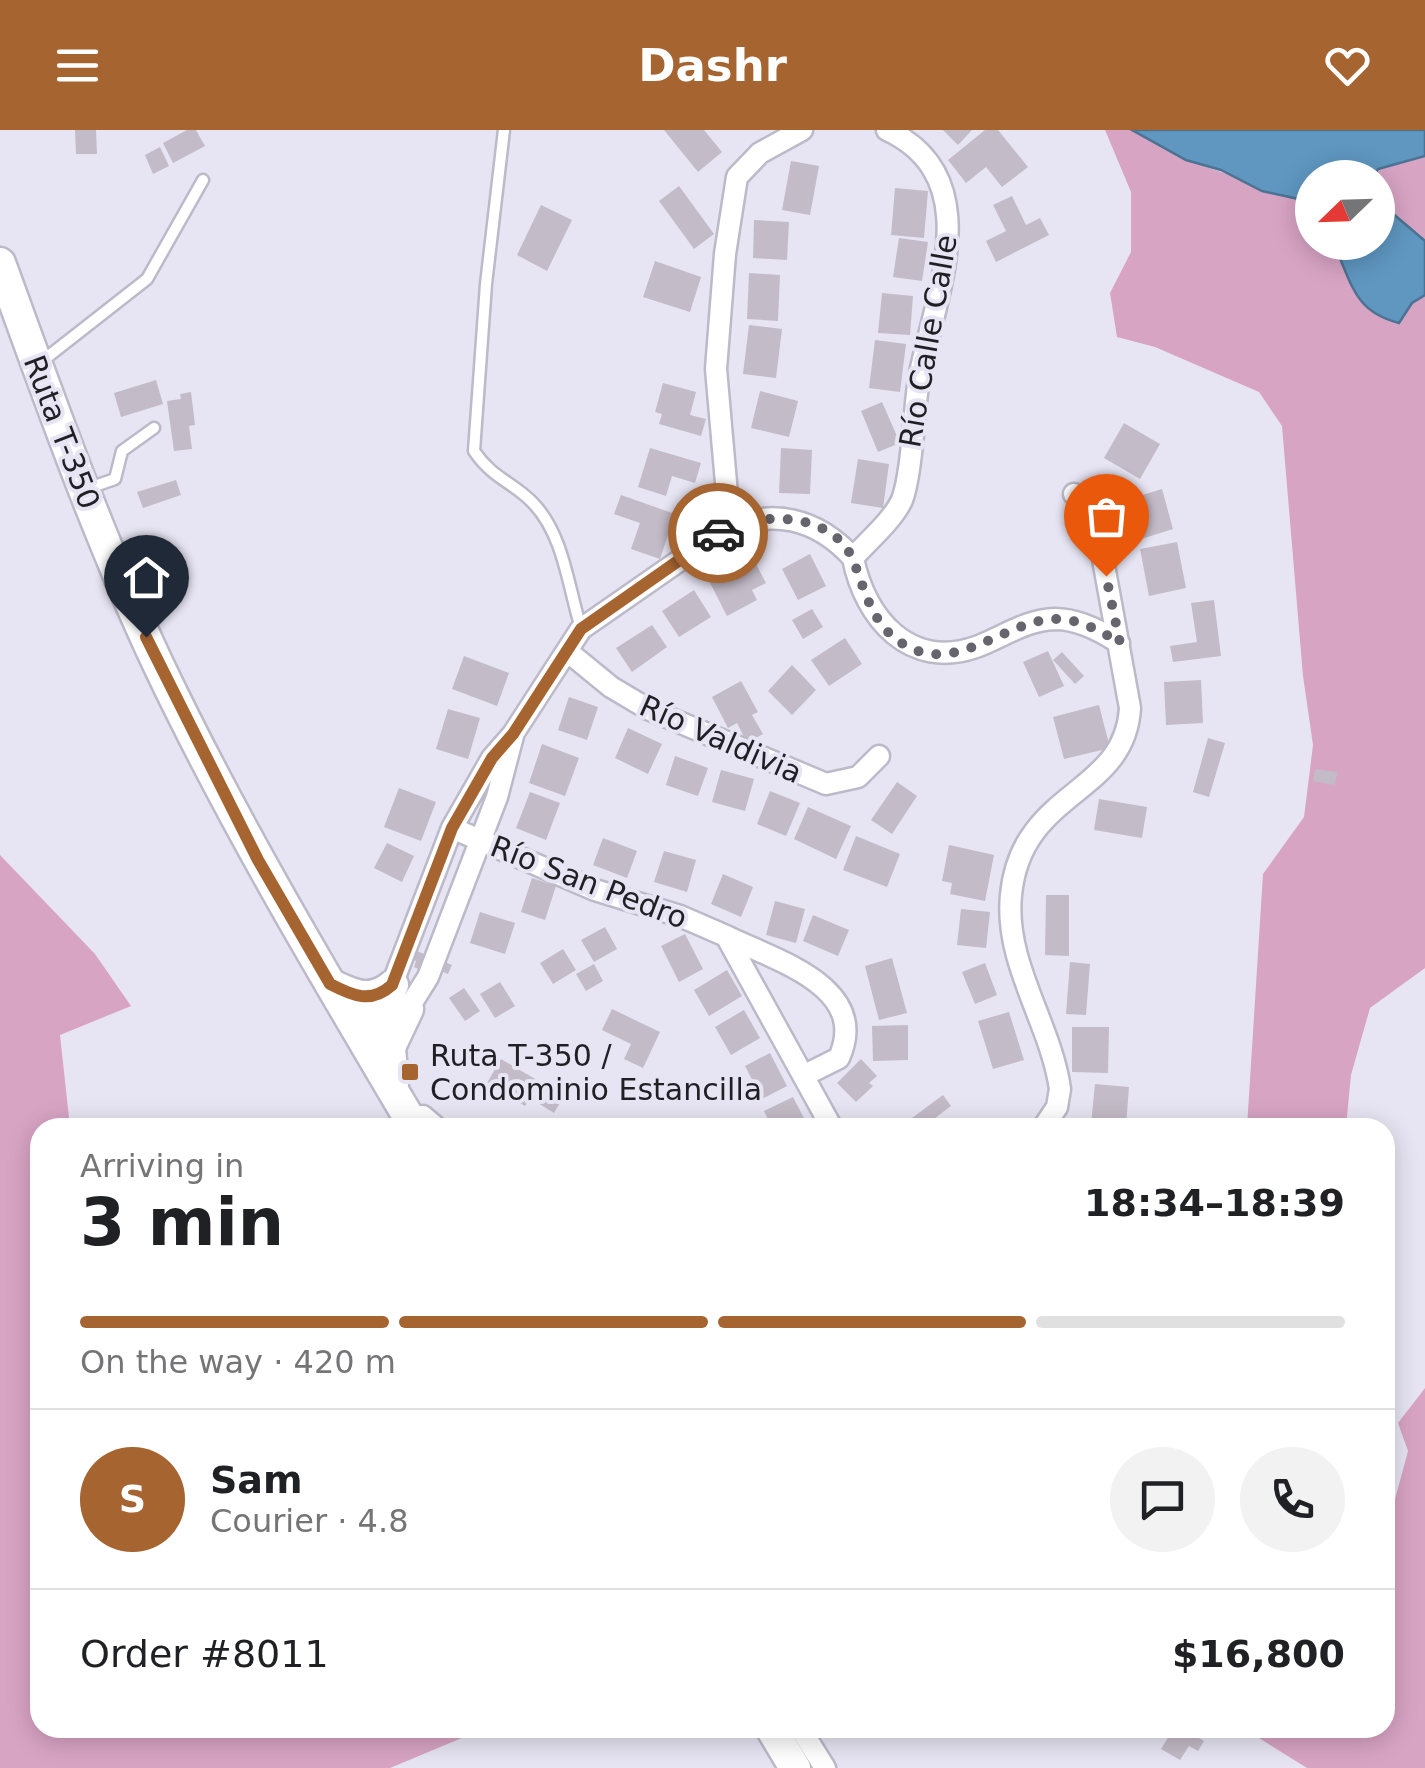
<!DOCTYPE html>
<meta charset="utf-8">
<style>
:root{--surface:#fff;--page:#f2f2f2;--text:#202124;--muted:#757577;--line:#e0e0e0;--accent:#a66431}
body{margin:0;font-family:"DejaVu Sans",sans-serif;background:var(--page);color:var(--text);height:100vh;display:flex;flex-direction:column;font-size:38px;white-space:nowrap}
*{box-sizing:border-box;margin:0}
p{font-size:32px;color:var(--muted)}
.icon{flex:none;width:55px;height:55px;fill:none;stroke:currentColor;stroke-width:2;stroke-linecap:round;stroke-linejoin:round}
.map{position:relative;flex:1;overflow:hidden}
.panel{position:absolute;left:30px;top:988px;width:1365px;height:620px;display:flex;flex-direction:column;background:var(--surface);border-radius:30px;box-shadow:0 5px 25px #0003}
.panel>*{flex:none}
.needle{width:65px;rotate:247deg}
.buttons{position:absolute;left:1295px;top:30px;display:grid;gap:20px}
.buttons a{display:grid;place-items:center;width:100px;height:100px;border-radius:50%;background:var(--surface);box-shadow:0 5px 25px #0003;font-size:50px}
.pin{position:absolute;display:grid;place-items:center;width:85px;height:85px;color:#fff;margin:-102px -42px;border-radius:50% 50% 50% 0;rotate:-45deg;box-shadow:0 0 10px #0007}
.pin .icon{rotate:45deg}
.courier{position:absolute;display:grid;place-items:center;width:100px;height:100px;margin:-50px;border:8px solid #a66431;border-radius:50%;background:#fff;color:#222;box-shadow:0 2px 12px #0007}
.summary em{font-style:normal;font-weight:700}
.summary div{display:flex;flex-direction:column-reverse}
.summary{display:flex;align-items:center;justify-content:space-between;height:170px;padding:0 50px}
h1{font-size:65px;font-weight:700;line-height:75px}
.bar{display:grid;grid-template-columns:repeat(4,1fr);gap:15px 10px;align-content:center;height:120px;padding:0 50px}
.bar i{height:12px;border-radius:8px;background:var(--line)}
.bar .selected{background:var(--accent)}
.bar p{grid-column:span 4}
.line{display:flex;align-items:center;gap:25px;padding:0 50px;border-top:2px solid var(--line)}
.line div{flex:1}
.round{display:grid;place-items:center;flex:none;width:105px;height:105px;border-radius:52px;background:var(--page)}
header{display:flex;justify-content:space-between;align-items:center;height:130px;padding:0 50px;background:var(--accent);color:#fff;font-size:45px;font-weight:700}
.map>svg:first-child{display:block}
.green{fill:#d8a4c4}
.water{fill:#5f97c1;stroke:#4c7392;stroke-width:2.5}
.building{fill:#c3bbc7}
.lines{fill:none;stroke-linecap:round;stroke-linejoin:round}
.lane-casing{stroke:#bcbac8;stroke-width:15}
.street-casing{stroke:#bcbac8;stroke-width:25}
.primary-casing{stroke:#bcbac8;stroke-width:35}
.lane{stroke:#fff;stroke-width:10}
.street{stroke:#fff;stroke-width:20}
.primary{stroke:#fff;stroke-width:30}
.done{stroke:#66646c;stroke-width:10;stroke-dasharray:0 18}
.route{stroke:#a66431;stroke-width:12}
.poi-dot{fill:#a66431;stroke:#e7e5f3;stroke-width:4}
.labels{text-anchor:middle;dominant-baseline:central;stroke-width:8;stroke-linejoin:round;paint-order:stroke}
.street-label{font-size:30px;fill:#201f24;stroke:#e7e5f3}
.poi-label{font-size:30px;fill:#201f24;stroke:#e7e5f3;text-anchor:start}
</style>
<header><svg class="icon" aria-label="menu" viewBox="0 0 24 24"><path d="M4 6h16M4 12h16M4 18h16"/></svg>Dashr<svg class="icon" aria-label="heart" viewBox="0 0 24 24"><path d="M12 20l-8-8c-3-5 5-10 8-4 3-6 11-1 8 4z"/></svg></header>
<div class="map">
<svg width="1425" height="1638" viewBox="0 0 1425 1638">
<rect width="100%" height="100%" fill="#e7e5f3"/>
<path class="green" d="M1105,0h27l54,30 117,40 9,9v33l21,1c17,34 24,70 66,80l13,-20 13,-8v673l-55,40 -19,67 -5,52h-99l16,-253 41,-57 9,-72 -10,-69 -21,-250 -23,-34 -104,-45 -38,-10 -7,-44 21,-41v-60z
M1425,26v85l-47,-39v-24h-5l5,-9z
M0,725l95,99 36,52 -71,29 10,92 -30,1v600l441,2 -91,38h-390z
M1425,1258v380h-118l-64,-40h142v-227l9,2 14,-52 -10,-28z"/>
<path class="water" d="M1132,0h293v26l-47,13 -5,8 -61,1v31l-9,-9 -41,-9 -41,-21 -35,-10z
M1378,71l47,40v54l-13,8 -13,20c-47,-12 -47,-42 -66,-80l45,-1z"/>
<path class="building" d="M75,0h21l1,24h-21z
M187,0h9l9,16 -32,17 -10,-20z
M664,0h40l18,22 -24,20z
M943,0h29l-14,15z
M985,0h13l30,37 -26,20 -16,-20 -20,16 -18,-23z
M160,17l9,19 -16,8 -8,-19z
M791,31l28,5 -9,49 -28,-5z
M679,56l35,48 -20,15 -35,-48z
M895,58l33,3 -4,47 -33,-3z
M1012,66l14,29 14,-7 9,17 -53,27 -10,-21 20,-10 -13,-26z
M541,75l31,15 -25,51 -30,-16z
M754,90l35,2 -2,38 -34,-2z
M899,108l29,4 -6,39 -29,-4z
M655,131l46,16 -11,35 -47,-15z
M749,143l31,2 -2,46 -31,-2z
M882,163l31,3 -3,39 -32,-2z
M749,195l33,4 -6,49 -33,-4z
M875,210l31,4 -6,48 -31,-4z
M156,250l7,24 -42,13 -7,-24z
M663,253l33,9 -6,23 16,4 -5,17 -42,-12 3,-10 -7,-2z
M760,261l38,10 -9,36 -38,-9z
M191,262l4,33 -6,1 3,23 -18,2 -7,-50 14,-2 -1,-5z
M882,272l18,41 -22,9 -17,-41z
M1124,293l36,21 -20,35 -36,-21z
M650,318l51,15 -6,20 -23,-7 -6,20 -28,-9z
M781,318l31,2 -2,44 -31,-1z
M858,329l31,5 -6,44 -32,-5z
M176,350l5,15 -38,13 -6,-16z
M1162,359l11,40 -35,11 -12,-40z
M621,365l54,19 -15,45 -29,-10 9,-26 -26,-9z
M1177,412l9,46 -37,8 -9,-47z
M810,424l16,32 -28,14 -16,-31z
M754,430l12,23 -14,7 5,10 -30,16 -17,-33z
M694,460l17,27 -32,20 -17,-26z
M1214,470l7,56 -48,6 -3,-16 27,-4 -6,-39z
M812,479l11,18 -20,12 -11,-19z
M652,495l15,22 -35,25 -16,-24z
M845,508l17,26 -33,22 -18,-26z
M1048,521l16,35 -25,11 -16,-35z
M1062,522l22,24 -9,8 -22,-24z
M464,526l45,17 -12,33 -45,-17z
M792,535l24,25 -24,25 -24,-24z
M1201,550l2,43 -37,2 -2,-43z
M741,551l17,31 -6,3 11,19 -16,9 -10,-20 -9,5 -16,-31z
M569,567l29,10 -11,33 -29,-10z
M1099,575l11,43 -46,11 -11,-42z
M448,579l32,9 -12,41 -32,-10z
M628,598l34,16 -14,30 -33,-16z
M1208,608l17,5 -16,54 -16,-5z
M542,614l37,14 -14,38 -36,-13z
M675,626l33,12 -10,28 -32,-11z
M1315,639l22,3 -2,13 -22,-4z
M721,640l33,9 -9,32 -33,-9z
M897,652l20,14 -25,38 -21,-14z
M399,658l37,14 -15,39 -37,-14z
M770,661l30,12 -14,33 -29,-12z
M530,662l30,11 -14,37 -30,-12z
M1099,669l48,8 -5,31 -48,-8z
M808,677l43,19 -15,33 -42,-20z
M856,706l44,18 -13,33 -44,-17z
M603,708l34,13 -10,27 -34,-13z
M387,713l27,13 -12,26 -28,-14z
M949,715l45,10 -9,46 -35,-7 2,-11 -10,-2z
M664,721l32,9 -9,32 -33,-10z
M723,744l30,13 -12,30 -30,-13z
M532,748l24,8 -11,34 -24,-8z
M1046,765h23v61l-24,-1z
M775,771l30,8 -9,34 -30,-8z
M961,779l29,3 -4,36 -29,-3z
M480,782l35,11 -10,31 -35,-11z
M813,785l36,15 -11,26 -35,-15z
M605,797l12,22 -23,13 -13,-22z
M685,804l18,35 -24,13 -18,-36z
M409,818l43,17 -4,9 -24,-10 -3,6 -7,-3 2,-6 -10,-4z
M563,819l13,21 -23,14 -13,-21z
M892,828l15,55 -28,7 -14,-54z
M1070,832l20,2 -4,51 -20,-1z
M985,833l12,32 -22,9 -13,-32z
M594,834l9,17 -17,10 -10,-17z
M727,840l15,26 -33,20 -15,-26z
M500,852l15,24 -20,12 -15,-24z
M464,858l16,23 -15,10 -16,-23z
M612,879l48,23 -17,36 -19,-9 7,-15 -29,-14z
M744,880l16,28 -29,17 -16,-28z
M1009,882l15,48 -31,9 -15,-48z
M908,895v35l-35,1 -1,-35z
M1072,897h37l-1,46 -36,-1z
M770,923l17,33 -25,13 -17,-33z
M501,929l63,37 -10,17 -24,-15 -5,8 -38,-23z
M861,929l16,17 -8,7 4,3 -17,16 -19,-19z
M1095,954l34,3 -3,40 -35,-3z
M943,965l8,11 -29,22h-10l-4,-7z
M793,967l13,25 -11,6h-23l-8,-17z
M1174,1598h8l22,13 -6,10 -9,-5 -9,14 -19,-11z"/>
<g class="lines">
<g class="lane-casing">
<path id="lane" d="M504,0l-18,154 -12,167c19,28 39,31 59,52 31,32 35,84 48,125
M41,232l106,-83 56,-99
M89,358l26,-9 7,-28 32,-23"/>
</g>
<g class="street-casing">
<path id="street" d="M887,0c103,48 47,168 32,248 -5,31 -7,96 -17,122 -9,20 -35,42 -49,58 12,61 57,112 123,89 27,-10 49,-27 79,-28 23,0 46,12 64,24
M722,401c49,-24 95,-13 131,27
M567,521l44,36 37,22 178,75 32,-7 21,-21
M452,698l143,62 85,26 46,20 106,192
M726,806c48,24 145,50 113,122l-34,17
M355,896l18,-9 12,-14 67,-175 40,-70 21,-24 68,-105 141,-98 5,-37 -11,-125 9,-115 12,-77 23,-24 42,-23
M366,915l42,-36 20,-32 69,-180 16,-61
M409,988l14,-2 14,12
M1043,998l14,-21 3,-18c-9,-65 -56,-126 -49,-194 10,-106 114,-99 119,-187l-36,-198 -20,-16
M800,1598l25,40"/>
</g>
<g class="primary-casing">
<path id="primary" d="M0,133c49,135 97,271 158,401 76,160 167,312 257,464
M330,854c23,11 41,20 63,1
M393,956l-3,-39 18,-38
M771,1598l24,40"/>
</g>
<use href="#lane" class="lane"/>
<use href="#street" class="street"/>
<use href="#primary" class="primary"/>
</g>
<g class="lines">
<path class="done" d="M718,403c39,-22 115,-22 135,27 13,32 18,64 50,84 53,33 101,-24 153,-25 23,0 45,12 64,24l-14,-67"/>
<path class="route" d="M146,507l112,223 72,124c23,12 41,20 62,1l60,-157 40,-70 21,-24 68,-105 137,-96"/>
</g>
<rect class="poi-dot" x="400" y="932" width="20" height="20" rx="5"/>
<g class="labels">
<g class="street-label">
<text transform="translate(928 211) rotate(-80)">Río Calle Calle</text>
<text transform="translate(62 302) rotate(69)">Ruta T-350</text>
<text transform="translate(721 609) rotate(24)">Río Valdivia</text>
<text transform="translate(589 752) rotate(21)">Río San Pedro</text>
</g>
<g class="poi-label">
<text x="430" y="925">Ruta T-350 /<tspan x="430" dy="34">Condominio Estancilla</tspan></text>
</g>
</g>
</svg>
<div class="buttons">
<a><svg class="needle" viewBox="-14 -14 28 28"><path d="M0-13l5 13h-10z" fill="#e53935"/><path d="M0 13l5-13h-10z" fill="#757577"/></svg></a>
</div>
<div class="pin" style="left:1106px;top:446px;background:#ea580c"><svg class="icon" aria-label="bag" viewBox="0 0 24 24"><path d="M5 8h14l-1 12H6zM9 8a3 3 0 0 1 6 0"/></svg></div>
<div class="pin" style="left:146px;top:507px;background:#1f2937"><svg class="icon" aria-label="home" viewBox="0 0 24 24"><path d="M3 11l9-7 9 7M6 9v11h12V9"/></svg></div>
<div class="courier" style="left:718px;top:403px"><svg class="icon" aria-label="car" viewBox="0 0 24 24"><path d="M5 17H2v-5l4-1 3-4h7l3 4 3 1v5h-3M9 17h6M6 11h13"/><circle cx="7" cy="17" r="2"/><circle cx="17" cy="17" r="2"/></svg></div>
<section class="panel">
<div class="summary"><div><h1>3 min</h1><p>Arriving in</p></div><em>18:34–18:39</em></div>
<div class="bar"><i class="selected"></i><i class="selected"></i><i class="selected"></i><i></i><p>On the way · 420 m</p></div>
<div class="line" style="height:180px"><b class="round" style="background:var(--accent);color:#fff">S</b><div><b>Sam</b><p>Courier · 4.8</p></div><a class="round"><svg class="icon" aria-label="chat" viewBox="0 0 24 24"><path d="M4 5h16v11H9l-5 4z"/></svg></a><a class="round"><svg class="icon" aria-label="phone" viewBox="0 0 24 24"><path d="M5 4h4l2 5-3 2q2 4 5 5l2-3 5 2v4C11 20 4 13 5 4z"/></svg></a></div>
<div class="line" style="height:130px"><div>Order #8011</div><b>$16,800</b></div>
</section>
</div>
